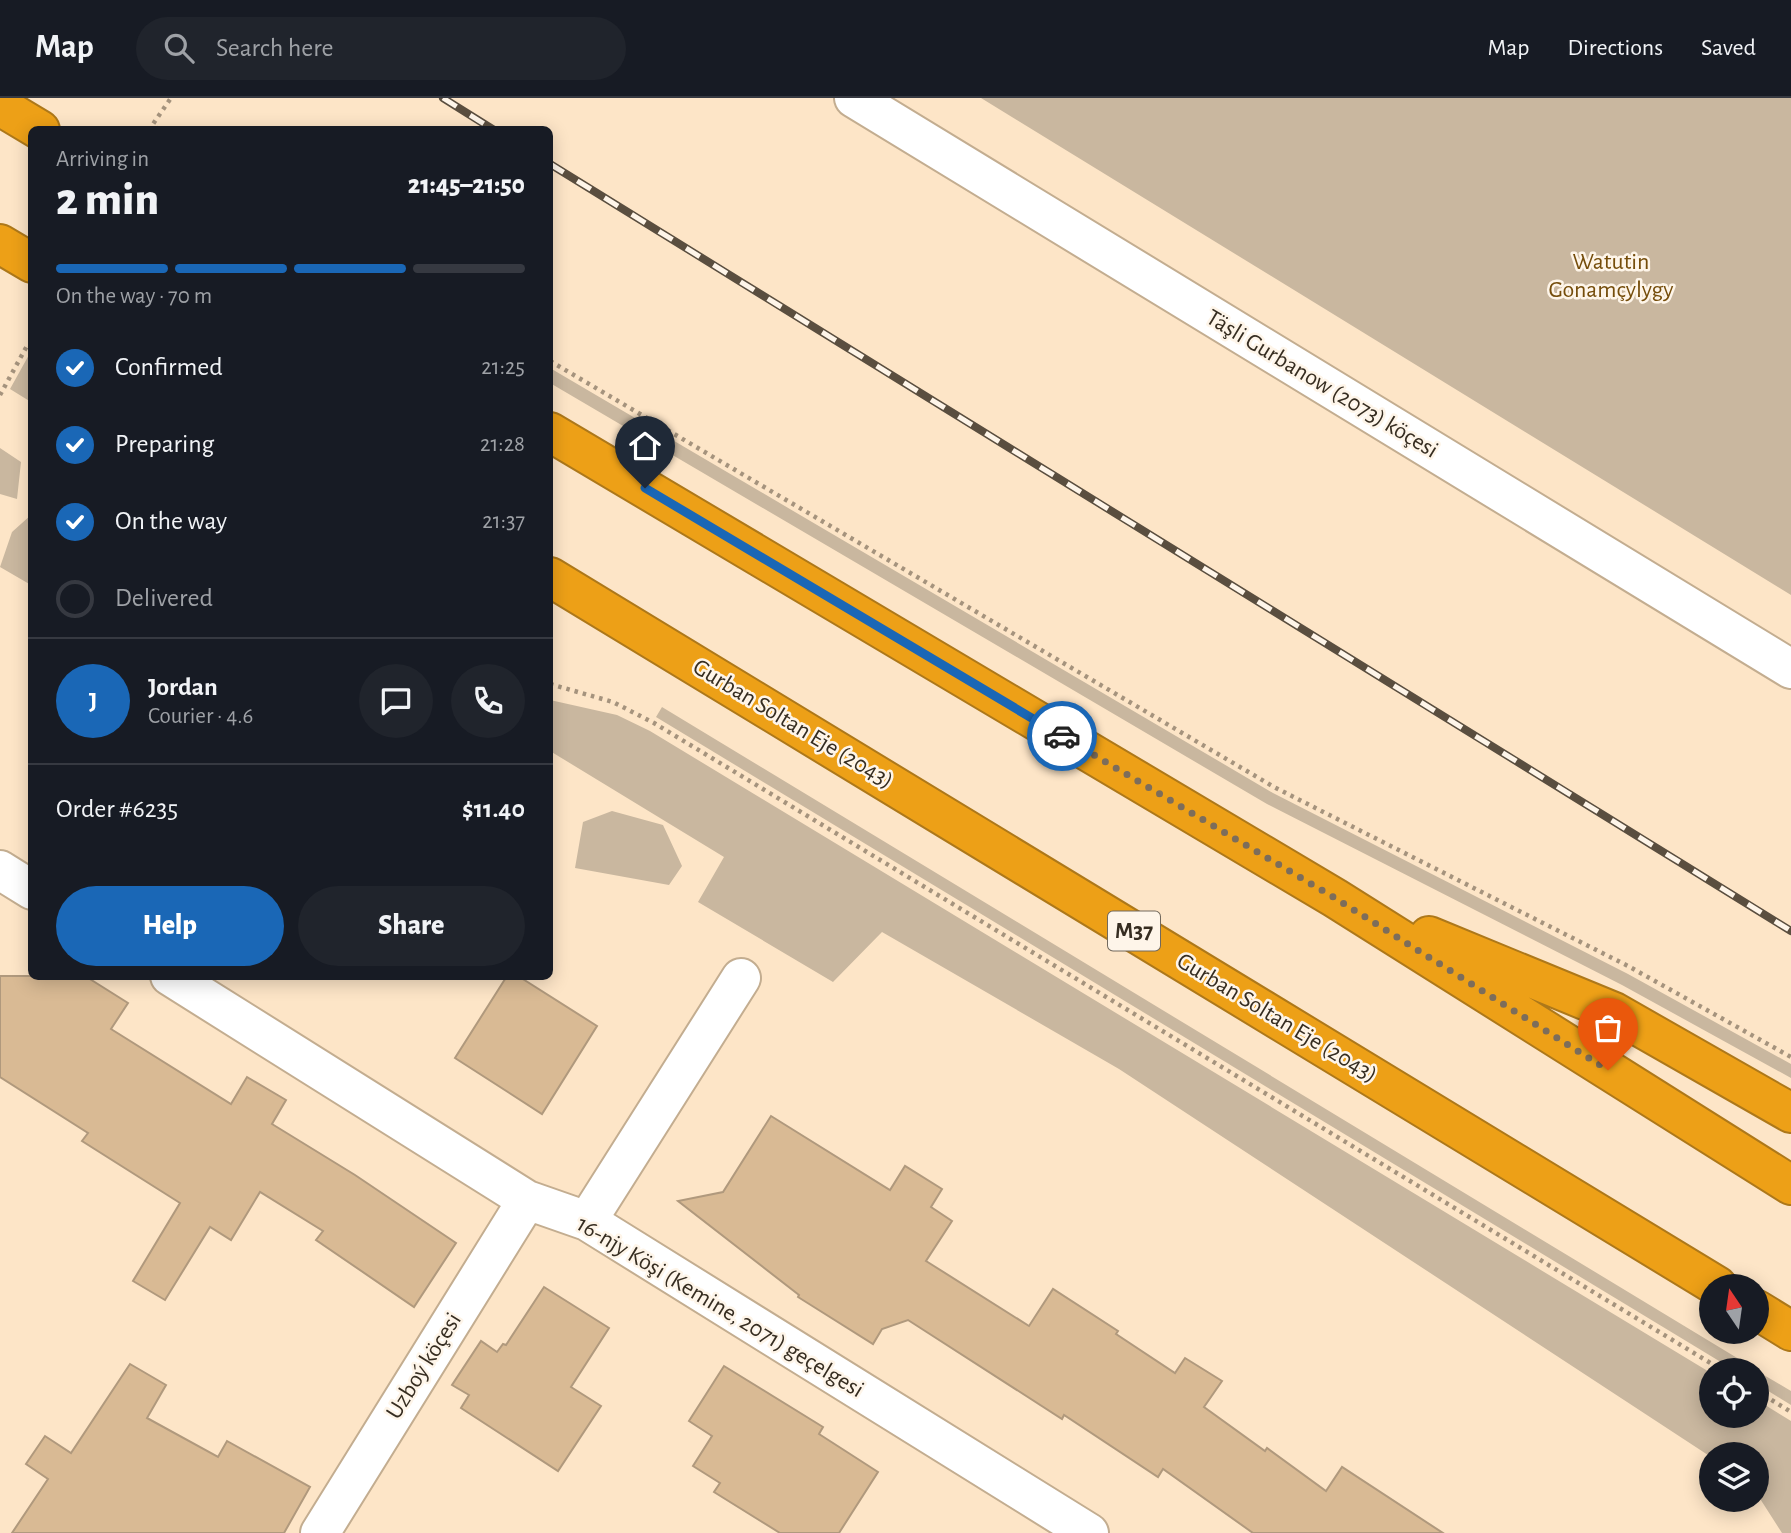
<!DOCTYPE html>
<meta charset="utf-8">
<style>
:root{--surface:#171b24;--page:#20242c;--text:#f1f3f6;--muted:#9ea1a6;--line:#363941;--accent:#1a67b6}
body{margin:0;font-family:"Alegreya Sans",sans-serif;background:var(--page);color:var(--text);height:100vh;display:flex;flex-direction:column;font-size:26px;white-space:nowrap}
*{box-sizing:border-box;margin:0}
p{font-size:23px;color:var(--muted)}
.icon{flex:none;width:38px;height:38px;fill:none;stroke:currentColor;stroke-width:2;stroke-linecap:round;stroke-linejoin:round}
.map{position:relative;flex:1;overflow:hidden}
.details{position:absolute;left:28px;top:28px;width:525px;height:854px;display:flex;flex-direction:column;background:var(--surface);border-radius:10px;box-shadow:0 4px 18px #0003}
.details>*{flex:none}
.needle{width:46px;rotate:347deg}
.buttons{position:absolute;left:1699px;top:1176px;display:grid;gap:14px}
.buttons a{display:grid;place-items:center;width:70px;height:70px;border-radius:50%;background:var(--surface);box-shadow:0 4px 18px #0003;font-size:35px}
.pin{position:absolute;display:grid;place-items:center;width:60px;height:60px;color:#fff;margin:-72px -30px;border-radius:50% 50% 50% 0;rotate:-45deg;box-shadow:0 0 7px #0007}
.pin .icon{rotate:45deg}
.courier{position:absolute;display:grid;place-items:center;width:70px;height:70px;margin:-35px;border:5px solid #1a67b6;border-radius:50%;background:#fff;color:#222;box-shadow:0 2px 9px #0007}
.head em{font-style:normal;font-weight:800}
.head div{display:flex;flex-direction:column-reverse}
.head{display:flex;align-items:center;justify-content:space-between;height:119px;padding:0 28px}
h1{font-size:46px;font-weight:800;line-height:52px}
.bar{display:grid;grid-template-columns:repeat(4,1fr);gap:10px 7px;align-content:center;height:84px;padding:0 28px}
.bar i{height:9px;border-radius:5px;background:var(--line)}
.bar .selected{background:var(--accent)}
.bar p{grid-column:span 4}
.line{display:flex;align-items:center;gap:18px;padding:0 28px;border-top:2px solid var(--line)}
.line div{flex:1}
.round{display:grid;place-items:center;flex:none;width:74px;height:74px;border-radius:37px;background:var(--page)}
ol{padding:0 28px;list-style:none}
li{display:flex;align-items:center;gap:21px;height:77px}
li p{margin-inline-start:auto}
li .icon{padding:7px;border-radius:50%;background:var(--accent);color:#fff;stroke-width:4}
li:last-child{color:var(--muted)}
li i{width:38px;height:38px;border:4px solid var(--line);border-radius:50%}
.button{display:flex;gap:14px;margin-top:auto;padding:14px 28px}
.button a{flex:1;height:80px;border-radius:42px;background:var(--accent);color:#fff;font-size:28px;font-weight:800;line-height:80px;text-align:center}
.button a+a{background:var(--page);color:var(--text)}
header{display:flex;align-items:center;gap:42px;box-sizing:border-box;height:98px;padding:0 35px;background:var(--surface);border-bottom:2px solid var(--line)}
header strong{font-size:33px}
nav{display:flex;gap:38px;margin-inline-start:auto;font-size:24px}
.search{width:490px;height:63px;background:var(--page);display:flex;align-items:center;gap:18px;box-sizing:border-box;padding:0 24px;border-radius:38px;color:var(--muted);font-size:26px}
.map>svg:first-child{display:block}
.green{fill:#c9b79f}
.building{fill:#d9ba94;stroke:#b0997d;stroke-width:2}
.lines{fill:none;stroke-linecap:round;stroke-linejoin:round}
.street-casing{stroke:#c3ad90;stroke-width:42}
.highway-casing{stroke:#ad781a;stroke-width:42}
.path{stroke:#a5937d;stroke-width:4.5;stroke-dasharray:3.5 5;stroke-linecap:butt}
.street{stroke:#fff;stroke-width:38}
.highway{stroke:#eda017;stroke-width:38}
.rail-casing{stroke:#5a4e3f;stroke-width:8}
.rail{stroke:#fef5e9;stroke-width:5;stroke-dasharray:16;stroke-linecap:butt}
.done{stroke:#7c6d5b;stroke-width:7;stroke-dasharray:0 12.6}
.route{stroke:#1a67b6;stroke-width:9}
.labels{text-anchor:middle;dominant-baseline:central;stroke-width:5;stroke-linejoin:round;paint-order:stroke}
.shield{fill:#fef5e9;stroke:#72695d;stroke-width:2}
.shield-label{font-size:23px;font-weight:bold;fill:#362d21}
.park-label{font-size:24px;fill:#754d0b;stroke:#fef5e9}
.street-label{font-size:24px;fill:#362d21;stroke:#fef5e9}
</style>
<header>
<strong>Map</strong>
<div class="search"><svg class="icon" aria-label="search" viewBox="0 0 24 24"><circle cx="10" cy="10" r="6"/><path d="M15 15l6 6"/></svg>Search here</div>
<nav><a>Map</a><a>Directions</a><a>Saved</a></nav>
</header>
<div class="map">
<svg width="1791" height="1435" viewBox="0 0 1791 1435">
<rect width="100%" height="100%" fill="#fde5c7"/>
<path class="green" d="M981,0h810v497z
M30,255l2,1 -1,48 -21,-13z
M550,270l723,425 355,181 163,90v14l-169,-93 -355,-181 -717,-421z
M0,350l21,14 -4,37 -17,-5z
M31,417v70l-31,-18 12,-35z
M550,602l67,15 33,16 1061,642 1,43h45v-16l34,21v112h-9l-25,-39v-40h-45l-1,3 -592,-388 -237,-137 -49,50 -135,-80 26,-45 -174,-106z
M662,609l1095,663h-23l-1078,-653z
M612,713l51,14 19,41 -13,19 -94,-17 8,-46z
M1757,1273l34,20v14l-34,-21z"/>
<path class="building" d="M0,878h85l43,27 -17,26 120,75 16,-27 39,23 -14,24 83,51 101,68 -42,64 -98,-67 7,-9 -63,-39 -29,48 -21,-13 -45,73 -32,-19 47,-78 -98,-62 6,-8 -88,-56z
M507,878h11l79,50 -55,88 -87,-56z
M771,1018l119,74 15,-24 37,23 -11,18 21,14 -26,40 103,65 24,-37 65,42 -2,3 59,39 10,-15 37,23 -18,26 61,44 2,-3 59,43 16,-24 101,66h-190l-90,-64 -5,8 -94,-62 -2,4 -154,-99 -26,9 -9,15 -75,-47 1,-2 -121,-94 45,-9z
M544,1189l65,41 -38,59 30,19 -43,65 -97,-63 8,-13 -17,-10 29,-44 16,11 6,-8 3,1z
M130,1266l36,21 -19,33 71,39 9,-16 83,46 -26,46h-272l36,-54 -22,-15 19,-28 26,17z
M724,1268l99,61 -4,7 59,38 -39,61h-59l-66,-41 6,-9 -27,-17 19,-30 -23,-15z"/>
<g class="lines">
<g class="street-casing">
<path id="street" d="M854,0l937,571
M0,772l32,20
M170,878l357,224 60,21 502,312
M587,1123l154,-243
M320,1435l207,-333"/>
</g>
<g class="highway-casing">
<path id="highway" d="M0,8l40,24
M0,146l32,19
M550,334l785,466 456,287
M550,479l1167,709
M1429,838l185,76 177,101
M1757,1212l34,21"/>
</g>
<path class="path" d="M158,32l-5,-6 18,-26
M550,263l724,426 354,179 163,91
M0,297l28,-51 4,3
M550,586l63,18 41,21 1068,647
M1757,1293l34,21"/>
<use href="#street" class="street"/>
<use href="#highway" class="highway"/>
<g class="rail-casing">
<path id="rail" d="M443,0l51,32
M550,66l1241,767"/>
</g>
<use href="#rail" class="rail"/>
</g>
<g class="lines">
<path class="done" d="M1062,638l273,162 273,172"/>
<path class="route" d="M645,390l417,248"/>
</g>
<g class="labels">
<rect class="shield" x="1108" y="813.5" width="52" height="39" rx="5"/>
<g class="shield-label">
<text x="1134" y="833">M37</text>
</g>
<g class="park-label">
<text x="1611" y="164">Watutin<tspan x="1611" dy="28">Gonamçylygy</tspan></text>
</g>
<g class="street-label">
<text transform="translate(1322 286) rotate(31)">Täşli Gurbanow (2073) köçesi</text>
<text transform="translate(793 626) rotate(31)">Gurban Soltan Eje (2043)</text>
<text transform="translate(1277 920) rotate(31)">Gurban Soltan Eje (2043)</text>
<text transform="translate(720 1209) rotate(31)">16-njy Köşi (Kemine, 2071) geçelgesi</text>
<text transform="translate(424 1268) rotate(-58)">Uzboý köçesi</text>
</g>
</g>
</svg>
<div class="buttons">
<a><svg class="needle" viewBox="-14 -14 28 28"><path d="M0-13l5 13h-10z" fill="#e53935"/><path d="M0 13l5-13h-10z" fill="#9ea1a6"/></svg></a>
<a><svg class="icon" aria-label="locate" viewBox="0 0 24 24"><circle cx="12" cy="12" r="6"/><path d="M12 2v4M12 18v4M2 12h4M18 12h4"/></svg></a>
<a><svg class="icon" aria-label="layers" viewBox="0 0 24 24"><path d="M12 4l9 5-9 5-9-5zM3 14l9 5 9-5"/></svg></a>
</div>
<div class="pin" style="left:1608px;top:972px;background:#ea580c"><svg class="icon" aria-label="bag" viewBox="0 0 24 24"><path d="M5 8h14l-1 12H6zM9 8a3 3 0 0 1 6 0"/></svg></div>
<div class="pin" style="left:645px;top:390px;background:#1f2937"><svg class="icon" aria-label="home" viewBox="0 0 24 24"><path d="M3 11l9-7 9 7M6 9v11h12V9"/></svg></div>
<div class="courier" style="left:1062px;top:638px"><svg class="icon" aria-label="car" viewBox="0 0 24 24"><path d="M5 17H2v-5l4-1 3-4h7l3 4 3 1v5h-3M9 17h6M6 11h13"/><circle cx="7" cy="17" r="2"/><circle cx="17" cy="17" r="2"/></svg></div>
<section class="details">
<div class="head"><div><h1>2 min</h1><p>Arriving in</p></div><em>21:45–21:50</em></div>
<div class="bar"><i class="selected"></i><i class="selected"></i><i class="selected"></i><i></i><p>On the way · 70 m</p></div>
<ol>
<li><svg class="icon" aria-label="check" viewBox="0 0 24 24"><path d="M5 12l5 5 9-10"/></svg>Confirmed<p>21:25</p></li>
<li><svg class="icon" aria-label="check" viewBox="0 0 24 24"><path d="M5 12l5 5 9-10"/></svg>Preparing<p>21:28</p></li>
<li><svg class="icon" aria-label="check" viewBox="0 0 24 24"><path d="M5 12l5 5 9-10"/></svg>On the way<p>21:37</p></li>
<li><i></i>Delivered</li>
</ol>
<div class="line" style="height:126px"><b class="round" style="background:var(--accent);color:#fff">J</b><div><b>Jordan</b><p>Courier · 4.6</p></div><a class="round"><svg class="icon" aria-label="chat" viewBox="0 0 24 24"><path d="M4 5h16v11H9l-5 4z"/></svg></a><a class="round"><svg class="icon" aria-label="phone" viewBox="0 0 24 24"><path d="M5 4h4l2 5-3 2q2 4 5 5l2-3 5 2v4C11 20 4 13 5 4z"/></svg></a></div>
<div class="line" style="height:91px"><div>Order #6235</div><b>$11.40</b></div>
<div class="button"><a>Help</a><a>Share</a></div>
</section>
</div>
